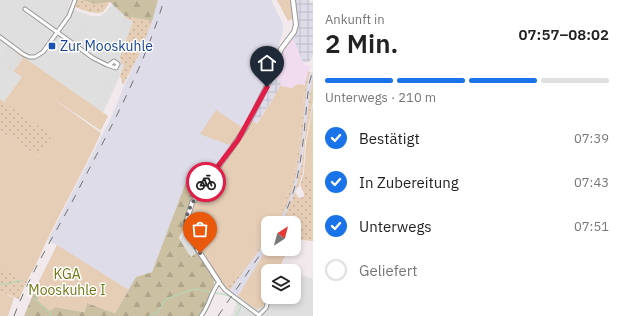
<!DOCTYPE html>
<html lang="de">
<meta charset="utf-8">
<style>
:root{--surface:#fff;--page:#f2f2f2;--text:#222;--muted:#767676;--line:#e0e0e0;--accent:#1a73e8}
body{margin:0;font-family:"IBM Plex Sans",sans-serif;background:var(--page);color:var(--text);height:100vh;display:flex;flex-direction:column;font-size:15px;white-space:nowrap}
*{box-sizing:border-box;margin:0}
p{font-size:13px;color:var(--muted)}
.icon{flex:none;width:22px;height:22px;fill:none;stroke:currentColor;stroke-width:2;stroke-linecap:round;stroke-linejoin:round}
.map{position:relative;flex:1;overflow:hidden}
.details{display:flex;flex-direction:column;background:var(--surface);width:308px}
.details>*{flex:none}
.needle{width:26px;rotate:36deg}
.controls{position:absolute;left:261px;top:216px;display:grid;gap:8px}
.controls a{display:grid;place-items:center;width:40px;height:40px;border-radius:8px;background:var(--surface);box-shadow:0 2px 6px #0003;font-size:20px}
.pin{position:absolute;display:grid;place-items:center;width:34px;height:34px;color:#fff;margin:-41px -17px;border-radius:50% 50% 50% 0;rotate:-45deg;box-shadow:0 0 4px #0007}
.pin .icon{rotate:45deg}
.courier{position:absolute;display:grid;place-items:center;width:40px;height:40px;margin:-20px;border:3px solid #e11d48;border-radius:50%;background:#fff;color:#222;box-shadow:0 1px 5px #0007}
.headline em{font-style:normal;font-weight:600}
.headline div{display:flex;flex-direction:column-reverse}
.headline{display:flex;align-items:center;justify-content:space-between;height:68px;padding:0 12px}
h1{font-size:26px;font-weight:600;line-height:30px}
.bar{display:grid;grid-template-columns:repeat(4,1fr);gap:6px 4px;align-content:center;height:48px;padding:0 12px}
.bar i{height:5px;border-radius:3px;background:var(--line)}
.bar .selected{background:var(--accent)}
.bar p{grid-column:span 4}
ol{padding:0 12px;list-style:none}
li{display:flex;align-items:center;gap:12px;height:44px}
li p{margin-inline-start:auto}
li .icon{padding:4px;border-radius:50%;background:var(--accent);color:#fff;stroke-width:4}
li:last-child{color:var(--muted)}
li i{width:22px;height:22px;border:2px solid var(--line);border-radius:50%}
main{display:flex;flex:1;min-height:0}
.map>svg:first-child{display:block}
.residential{fill:#dfdfdf}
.commercial{fill:#f0dbef}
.industrial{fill:url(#industrial-grid)}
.railway{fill:#dedce9}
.grass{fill:url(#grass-dots)}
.forest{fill:url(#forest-firs)}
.garden{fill:#e6cdb5}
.parking{fill:#dedede}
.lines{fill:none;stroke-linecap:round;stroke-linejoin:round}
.stream{stroke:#aedab8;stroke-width:1}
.minor-casing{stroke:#969696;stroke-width:5}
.tertiary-casing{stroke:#969696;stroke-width:6}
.minor{stroke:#fff;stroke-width:3}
.tertiary{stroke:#fff;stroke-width:4}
.rail{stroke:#707070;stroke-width:1;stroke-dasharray:8 8;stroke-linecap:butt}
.done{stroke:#6a6869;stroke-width:4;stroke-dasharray:0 7.2}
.route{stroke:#e11d48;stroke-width:5}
.transit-dot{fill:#1a4fb4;stroke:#fff;stroke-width:1.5}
.labels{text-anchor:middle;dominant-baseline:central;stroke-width:3;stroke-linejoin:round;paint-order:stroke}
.transit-label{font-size:14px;fill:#164399;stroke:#fff;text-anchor:start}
.park-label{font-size:14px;fill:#717916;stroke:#fff}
</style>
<main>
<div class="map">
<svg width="313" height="316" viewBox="0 0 313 316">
<defs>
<pattern id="industrial-grid" width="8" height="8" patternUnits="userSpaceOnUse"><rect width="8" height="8" fill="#dedce9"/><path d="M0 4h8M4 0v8" fill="none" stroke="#bebcc8"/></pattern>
<pattern id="grass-dots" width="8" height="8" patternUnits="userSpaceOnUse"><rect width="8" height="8" fill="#e6cdb5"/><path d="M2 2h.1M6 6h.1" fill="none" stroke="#c5b09b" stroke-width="1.8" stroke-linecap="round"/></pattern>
<pattern id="forest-firs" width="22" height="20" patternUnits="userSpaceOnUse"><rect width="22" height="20" fill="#ccc0a2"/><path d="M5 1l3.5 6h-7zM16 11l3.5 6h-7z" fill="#afa58b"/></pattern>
</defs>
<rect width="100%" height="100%" fill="#f1e9ec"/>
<path class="residential" d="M0,0h71l-3,8 24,8h8l4,-2 8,-10 13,12 13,2 -4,20 -14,38 -17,37 -94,-66 -9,12z
M0,62l22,15 -18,25 -4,-3z
M268,247v2h20l-9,19 7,3h-18v26h26v-24l19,6v37h-83l3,-3 6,-16 -1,-1z"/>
<path class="commercial" d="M293,37l11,28h3l3,1 -5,19 -7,-1 -5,4 -13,-2 1,-5 -8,-3 9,-28z"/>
<path class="industrial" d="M295,0h14l1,3 3,-1v52l-3,7 -7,2 -10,-26 5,-7 1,-5z
M273,78l8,3 -1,5 -9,16 -15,22 -4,-3 12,-23z"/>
<path class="railway" d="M158,0h113l12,24 -1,11 -13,41 -26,52 -13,20 -31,42 -13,-8 -34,90 -16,5 -7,13 -81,-50 63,-122 13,-32 16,-33z
M310,72l3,1v3l-14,104 -9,28 -8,15h-4l12,-25 5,-19 6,-35 6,-60z
M268,239v8l-30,49 -9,-5z"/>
<path class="grass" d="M77,0h5l14,4 14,-2 -7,10 -6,1 -8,-1 -14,-5z
M125,16l27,5 -12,32 -17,32 -3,-9 4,-11 -3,-2 -1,-6 13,-36 -8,-3z
M308,71l2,1 -3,12c-4,38 -5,77 -17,114 -3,9 -8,17 -12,25h-3l7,-14 13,-38 5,-36 5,-50z
M313,76v25l-8,42 -2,29 -4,13 -4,6 7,-28 7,-63z
M0,99l53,36 -14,22 -39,-26z
M313,172v69l-19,-2v-16h-12l13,-31 3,5 3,1 3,-2v-3l-4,-8 4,-12 6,3z
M268,233v6l-4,5 -35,47 -3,-2 27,-33z
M0,266l22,14 9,-7 -12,26 -19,-7z"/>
<path class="forest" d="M82,0h76l-6,21 -27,-5 -15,-14 -14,2z
M186,182l12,8 -8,12 -6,19 -1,9 -4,8 12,19 6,-5 18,26c-2,13 -8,28 -16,38h-175l13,-31 19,22 28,5 3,-9 28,10 21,-36 16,-5z"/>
<path class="garden" d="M277,0h14l3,18 -6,3z
M9,47l99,69 -7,14h-1l-52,-35 53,38c-21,46 -47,89 -67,136l-3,4 -9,7 -22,-13v-136l39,26 13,-22 -48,-33 18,-25 -22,-15v-3z
M298,84l7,1 -5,50 -5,36 -13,38 -7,14h-7v10l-15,23 -27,33 -34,-54 -2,-12 1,-9 6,-14 43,-59 12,-20 5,3 14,-22 9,-16 12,2z
M313,105v67l-3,4 -6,-3 2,-30z
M216,110l27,18 -11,18 -32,-12z
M57,245l72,45 -14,23 -28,-10 -3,9 -28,-5 -6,4 -13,-11 4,-9 -4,-6z
M268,247v2h20l-10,22h-10v25l-5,11 -7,2 -18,-13z
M0,292l14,6 -6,18h-8z"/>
<path class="parking" d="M89,16l6,2 -18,25 -5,-3z
M125,18l8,3 -13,36 -4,-1 -2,3 -4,-1z
M9,47l14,11 -9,13 -14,-9v-3z
M110,72l8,4 -15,30 -4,-2 1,-4 -3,-2z
M183,233l14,19 -6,5 -11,-17z"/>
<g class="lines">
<path class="stream" d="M0,283l3,2 20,-5
M40,291l-5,8c5,6 13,11 17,17
M216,293c13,2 16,3 25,14l-5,9
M149,316l9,-4 8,-13 28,-10 16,3"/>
<g class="minor-casing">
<path id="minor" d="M25,9l68,49 14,7 9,3 2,-4 -4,-3 -5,4
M0,37l23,17 6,3h6l8,-5 26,-36 6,-16
M279,271l1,-2
M259,315l7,-7 3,-11
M201,316c8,-10 10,-24 18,-34l6,8 35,26"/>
</g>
<g class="tertiary-casing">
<path id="tertiary" d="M219,282l-32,-49 -1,-10 6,-20 40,-55 14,-21 25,-49 10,-29 13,-17 2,-7 -3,-25"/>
</g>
<use href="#minor" class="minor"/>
<use href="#tertiary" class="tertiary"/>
<path class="rail" d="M280,223c24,-42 23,-92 29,-139l4,-14
M14,316c15,-40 38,-77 58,-114 34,-66 71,-131 92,-202
M218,316l50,-73"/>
</g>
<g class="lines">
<path class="done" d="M200,253c-5,-7 -11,-14 -14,-22 -5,-14 12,-38 20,-49"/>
<path class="route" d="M206,182l32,-42 29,-53"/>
</g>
<rect class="transit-dot" x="48" y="42" width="8" height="8" rx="2"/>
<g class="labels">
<g class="transit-label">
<text x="60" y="46">Zur Mooskuhle</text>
</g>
<g class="park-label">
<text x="67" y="274">KGA<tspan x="67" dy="16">Mooskuhle I</tspan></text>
</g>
</g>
</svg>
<div class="controls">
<a><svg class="needle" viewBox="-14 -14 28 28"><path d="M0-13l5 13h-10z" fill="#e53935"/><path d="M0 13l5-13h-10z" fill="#767676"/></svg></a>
<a><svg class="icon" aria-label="layers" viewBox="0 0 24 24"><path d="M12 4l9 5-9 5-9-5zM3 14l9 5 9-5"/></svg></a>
</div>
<div class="pin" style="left:200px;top:253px;background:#ea580c"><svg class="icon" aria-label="bag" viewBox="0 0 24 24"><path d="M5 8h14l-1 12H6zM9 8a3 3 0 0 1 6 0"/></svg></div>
<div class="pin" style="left:267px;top:87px;background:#1f2937"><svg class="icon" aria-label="home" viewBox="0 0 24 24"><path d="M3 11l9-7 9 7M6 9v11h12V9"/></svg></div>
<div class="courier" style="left:206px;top:182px"><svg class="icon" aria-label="bike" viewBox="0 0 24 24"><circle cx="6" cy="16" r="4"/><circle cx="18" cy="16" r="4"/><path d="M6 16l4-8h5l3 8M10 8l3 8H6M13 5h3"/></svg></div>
</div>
<section class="details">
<div class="headline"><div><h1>2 Min.</h1><p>Ankunft in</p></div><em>07:57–08:02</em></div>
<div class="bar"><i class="selected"></i><i class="selected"></i><i class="selected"></i><i></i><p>Unterwegs · 210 m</p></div>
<ol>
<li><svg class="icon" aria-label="check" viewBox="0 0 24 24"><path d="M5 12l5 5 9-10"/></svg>Bestätigt<p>07:39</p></li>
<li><svg class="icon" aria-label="check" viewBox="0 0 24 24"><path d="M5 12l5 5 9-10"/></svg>In Zubereitung<p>07:43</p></li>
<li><svg class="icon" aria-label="check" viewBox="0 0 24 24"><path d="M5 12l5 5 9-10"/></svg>Unterwegs<p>07:51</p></li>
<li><i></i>Geliefert</li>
</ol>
</section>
</main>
